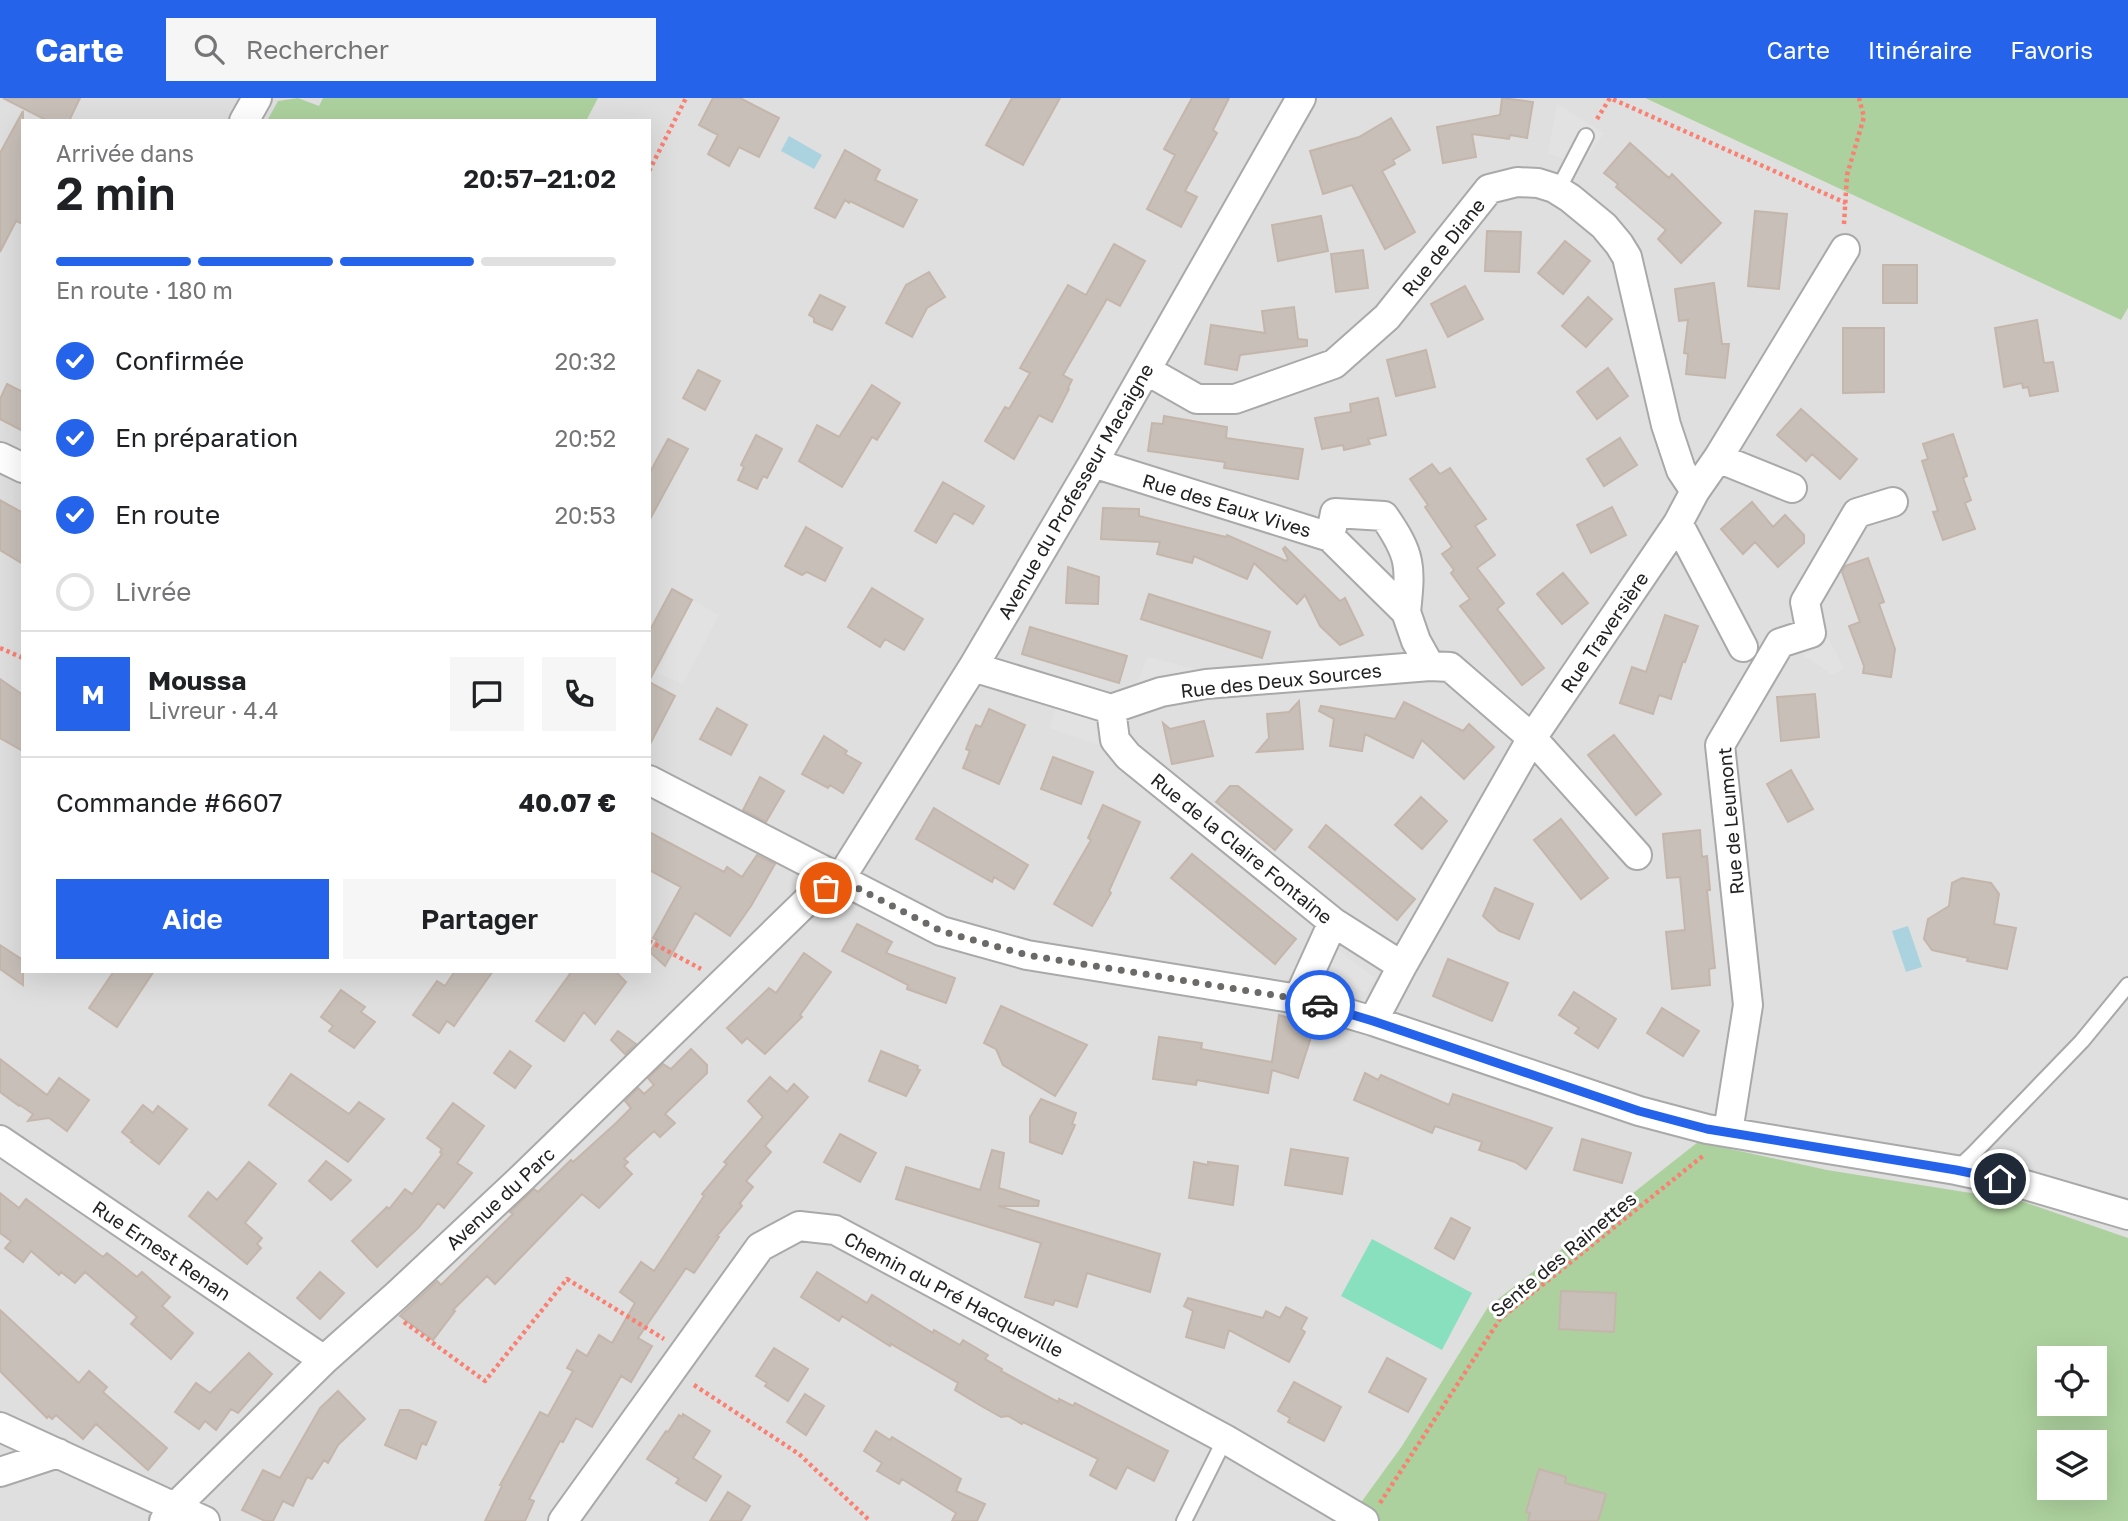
<!DOCTYPE html>
<html lang="fr">
<meta charset="utf-8">
<style>
:root{--surface:#fff;--page:#f6f6f6;--text:#202124;--muted:#757577;--line:#e0e0e0;--accent:#2563eb}
body{margin:0;font-family:"Golos Text",sans-serif;background:var(--page);color:var(--text);height:100vh;display:flex;flex-direction:column;font-size:26px;white-space:nowrap}
*{box-sizing:border-box;margin:0}
p{font-size:23px;color:var(--muted)}
.icon{flex:none;width:38px;height:38px;fill:none;stroke:currentColor;stroke-width:2;stroke-linecap:round;stroke-linejoin:round}
.map{position:relative;flex:1;overflow:hidden}
.drawer{position:absolute;left:21px;top:21px;width:630px;height:854px;display:flex;flex-direction:column;background:var(--surface);border-radius:0px;box-shadow:0 7px 28px #0002}
.drawer>*{flex:none}
.buttons{position:absolute;left:2037px;top:1248px;display:grid;gap:14px}
.buttons a{display:grid;place-items:center;width:70px;height:70px;border-radius:0px;background:var(--surface);box-shadow:0 7px 28px #0002;font-size:35px}
.pin{position:absolute;display:grid;place-items:center;width:60px;height:60px;color:#fff;margin:-30px;border:4px solid #fff;border-radius:50%;box-shadow:0 2px 7px #0007}
.courier{position:absolute;display:grid;place-items:center;width:70px;height:70px;margin:-35px;border:5px solid #2563eb;border-radius:50%;background:#fff;color:#222;box-shadow:0 2px 9px #0007}
.head em{font-style:normal;font-weight:600}
.head div{display:flex;flex-direction:column-reverse}
.head{display:flex;align-items:center;justify-content:space-between;height:119px;padding:0 35px}
h1{font-size:46px;font-weight:600;line-height:52px}
.bar{display:grid;grid-template-columns:repeat(4,1fr);gap:10px 7px;align-content:center;height:84px;padding:0 35px}
.bar i{height:9px;border-radius:5px;background:var(--line)}
.bar .on{background:var(--accent)}
.bar p{grid-column:span 4}
.line{display:flex;align-items:center;gap:18px;padding:0 35px;border-top:2px solid var(--line)}
.line div{flex:1}
.round{display:grid;place-items:center;flex:none;width:74px;height:74px;border-radius:0px;background:var(--page)}
ol{padding:0 35px;list-style:none}
li{display:flex;align-items:center;gap:21px;height:77px}
li p{margin-inline-start:auto}
li .icon{padding:7px;border-radius:50%;background:var(--accent);color:#fff;stroke-width:4}
li:last-child{color:var(--muted)}
li i{width:38px;height:38px;border:4px solid var(--line);border-radius:50%}
.cta{display:flex;gap:14px;margin-top:auto;padding:14px 35px}
.cta a{flex:1;height:80px;border-radius:0px;background:var(--accent);color:#fff;font-size:28px;font-weight:600;line-height:80px;text-align:center}
.cta a+a{background:var(--page);color:var(--text)}
header{display:flex;align-items:center;gap:42px;box-sizing:border-box;height:98px;padding:0 35px;background:var(--accent);color:#fff}
header strong{font-size:33px}
nav{display:flex;gap:38px;margin-inline-start:auto;font-size:24px}
.search{width:490px;height:63px;background:var(--page);display:flex;align-items:center;gap:18px;box-sizing:border-box;padding:0 24px;border-radius:0px;color:var(--muted);font-size:26px}
.map>svg:first-child{display:block}
.residential{fill:#e0dfdf;fill-rule:evenodd}
.forest{fill:#add19e;fill-rule:evenodd}
.pitch{fill:#88e0be}
.parking{fill:#e2e2e2}
.water{fill:#aad3df}
.building{fill:#c7bfb8;stroke:#c4b6ab;stroke-width:2}
.lines{fill:none;stroke-linecap:round;stroke-linejoin:round}
.lane-casing{stroke:#a9a9a9;stroke-width:18}
.street-casing{stroke:#a9a9a9;stroke-width:32}
.path{stroke:#fa8072;stroke-width:4.5;stroke-dasharray:3.5 3.5;stroke-linecap:butt}
.lane{stroke:#fff;stroke-width:14}
.street{stroke:#fff;stroke-width:28}
.done{stroke:#6b6a68;stroke-width:7;stroke-dasharray:0 12.6}
.route{stroke:#2563eb;stroke-width:9}
.labels{text-anchor:middle;dominant-baseline:central;stroke-width:6;stroke-linejoin:round;paint-order:stroke}
.street-label{font-size:19px;fill:#222;stroke:#fff}
</style>
<header>
<strong>Carte</strong>
<div class="search"><svg class="icon" aria-label="search" viewBox="0 0 24 24"><circle cx="10" cy="10" r="6"/><path d="M15 15l6 6"/></svg>Rechercher</div>
<nav><a>Carte</a><a>Itinéraire</a><a>Favoris</a></nav>
</header>
<div class="map">
<svg width="2128" height="1423" viewBox="0 0 2128 1423">
<rect width="100%" height="100%" fill="#f2efe9"/>
<path class="residential" d="M0,0h1645l476,222 7,-12v1213h-2128zM23,23h626v850h-626zM2049,1260h46v46h-46zM2049,1344h46v46h-46z"/>
<path class="forest" d="M298,0l21,8 4,-8h275l-12,23h-319l11,-20z
M1645,0h483v210l-7,12z
M1698,1044l129,28 194,31 107,37v283h-751l-20,-13 45,-62 86,-139zM2049,1260h46v46h-46zM2049,1344h46v46h-46z"/>
<path class="pitch" d="M1372,1141l100,54 -30,57 -101,-54z"/>
<path class="parking" d="M1557,6l47,29 -22,31 -34,-10z
M692,502l27,15 -36,69 -25,-11z
M1828,540l16,30 -11,7 -30,-20 -3,-8z
M1148,559l63,16 -84,31z
M1059,595l52,16 -11,36 -50,-17z
M1338,852l37,28 -9,15 -39,-21z"/>
<path class="water" d="M789,38l33,19 -8,14 -33,-18z
M1908,828l14,41 -16,5 -14,-41z"/>
<path class="building" d="M3,0h77l-11,23h-21z
M713,0h27l39,20 -20,39 -20,-10 -10,19 -21,-12 10,-19 -19,-10z
M1012,0h48l-37,67 -37,-20z
M1192,0h37l-16,32 4,3 -32,58 12,6 -16,30 -34,-18 28,-54 -11,-6z
M1502,0l31,4 -6,36 -17,-3 -1,4 -37,-5 4,23 -33,6 -6,-36 63,-12z
M23,13v113l-7,-3 -16,31v-99z
M1391,20l19,32 -17,10 2,4 -13,7 33,61 -30,17 -33,-64 -29,9 -13,-43 49,-14z
M1630,45l39,35 3,-4 49,49 -40,40 -23,-24 8,-9 -50,-43 2,-3 -14,-11z
M845,52l35,20 -5,10 42,20 -14,27 -53,-26 -1,2 -4,-3 -10,18 -20,-10z
M1755,113l32,3 -8,75 -31,-3z
M1321,118l7,35 -50,10 -6,-36z
M1487,133l34,1 -2,40 -34,-1z
M1565,143l25,20 -27,33 -25,-21z
M1114,146l31,17 -25,45 -13,-7 -44,76 9,5 -4,8 1,1 -17,33 -13,-7 -25,44 -29,-18 20,-34 4,2 21,-36 -10,-5 48,-83 18,10z
M1363,152l5,38 -32,4 -5,-38z
M1883,167h34v38h-34z
M929,174l16,25 -18,11 -15,29 -26,-14 20,-38z
M1714,185l8,61h7l-4,34 -39,-4 2,-20 -4,-1 4,-33 -9,1 -4,-32z
M1465,188l18,33 -35,18 -17,-33z
M820,197l25,12 -13,23 -18,-8v-4l-5,-3z
M1588,199l24,22 -26,28 -24,-21z
M1294,209l4,32 9,1v6l-67,9 -3,15 -32,-6 6,-39 54,8 -3,-22z
M2037,222l7,43 9,-1 5,29 -28,5 -2,-9 -5,1 -1,-5 -18,4 -9,-59z
M1843,230h41v64l-41,1z
M1426,252l9,37 -39,9 -9,-36z
M1608,270l20,28 -31,23 -20,-27z
M698,272l22,11 -15,29 -22,-12z
M7,286l16,8v39l-23,-12v-20z
M872,287l28,18 -23,37 -5,-3 -30,50 -43,-26 18,-36 22,12z
M1378,300l8,37 -18,4 2,5 -26,6 -1,-5 -21,4 -7,-31 36,-6 -1,-8z
M1801,311l56,50 -17,20 -28,-25 -6,7 -29,-26z
M1164,318l63,11 -1,11 77,11 -5,30 -74,-11 1,-6 -77,-11 4,-28 11,1z
M1953,336l14,42 -4,2 8,22 -6,3 10,26 -32,11 -10,-28 5,-1 -16,-50 6,-2 -5,-15z
M756,337l26,14 -15,29 -4,-2 -6,13 -19,-9 6,-13 -3,-2z
M1620,340l17,27 -33,21 -17,-27z
M668,341l20,10 -39,72v-47z
M1432,366l8,10 10,-6 36,51 -11,7 20,29 -18,13 27,35 -7,6 47,59 -22,17 -62,-79 10,-7 -19,-26 3,-3 -12,-16 10,-7 -27,-40 3,-2 -18,-26z
M943,384l41,24 -11,18 -19,-11 -18,30 -21,-12z
M0,402l23,13v51l-23,-14z
M1752,404l21,25 12,-12 19,20v8l-26,24 -23,-25 -12,12 -22,-25z
M1612,409l14,28 -35,18 -14,-28z
M1103,410l36,1v7l87,21 1,-2 59,26 2,-2 -5,-10 2,-2 55,54 5,-3 18,37 -23,10 -20,-19 -15,-31 -8,9 -43,-41 -7,16 -53,-23 -2,7 -35,-9 3,-12 -59,-3z
M806,429l36,21 -17,33 -18,-9 -5,3 -17,-9z
M1868,460l16,44 -5,2 16,45 -4,28 -28,-4 1,-7 -15,-40 11,-4 -18,-50 3,-6z
M1068,469l31,10 -1,27 -32,-1z
M1563,475l25,30 -26,21 -25,-30z
M872,490l51,31 -19,31 -19,-11 -5,8 -32,-20z
M672,491l20,11 -43,81v-49z
M1149,496l121,38 -8,26 -121,-39z
M1665,517l33,11 -13,36 -2,-1 -12,38 -12,-4 -6,19 -33,-11 12,-36 14,5z
M1030,529l97,29 -8,27 -97,-29z
M0,581l23,16v56l-23,-13z
M649,584l26,14 -26,50z
M1815,596l4,43 -38,4 -4,-44z
M1299,603l4,48 -46,3 12,-14 -2,-24 22,-2z
M1404,604l59,29 6,-7 25,23 -30,32 -42,-39 -9,18 -48,-24 -3,17 -32,-5 4,-27 -15,-8 2,-5 74,13z
M717,610l30,17 -16,30 -31,-16z
M989,611l36,16 -26,59 -36,-16 7,-17 -4,-2 5,-13 5,-11 5,2z
M1204,623l9,35 -41,8 -9,-41 7,6z
M1614,637l47,59 -25,21 -48,-60z
M824,638l23,15 -2,3 16,9 -18,30 -13,-8 -2,3 -26,-14z
M1053,659l40,15 -12,32 -40,-15z
M1791,672l22,39 -25,13 -21,-38z
M760,679l24,14 -18,31 -23,-12z
M1230,688h8l54,44 -17,20 -59,-48z
M1421,699l26,24 -25,28 -27,-24z
M1103,707l37,17 -31,69 2,2 -19,33 -38,-22 37,-64 -3,-2z
M934,710l94,57 -14,24 -20,-12 -2,5 -76,-43z
M1561,721l47,59 -27,21 -47,-59z
M1326,727l89,74 -18,21 -88,-73z
M1700,732l2,27 5,-1 3,34h-3l8,78 -6,1 1,16 -38,4 -6,-57 19,-2 -5,-53 -13,1 -4,-44z
M649,734l75,40 3,-5 15,10 15,-22 18,9 -24,42 -21,30 -35,-23 -30,53 -15,-14 7,-12 -4,-2 28,-51 -32,-17z
M1192,756l104,85 -21,25 -104,-86z
M1962,780l29,5 8,11 -5,30 22,4 -9,41 -40,-8 1,-3 -36,-8 -8,-11 4,-20 21,-13 3,-23z
M1495,790l38,16 -14,35 -20,-8 -16,-15z
M857,826l35,18 -6,11 69,25 -9,25 -39,-14 1,-4 -66,-34z
M0,847l23,15v25l-23,-16z
M804,855l27,19 -31,43 2,2 -37,37 -18,-16 -5,5 -15,-15 42,-40 7,5z
M1448,861l60,24 -16,38 -59,-25z
M114,873h40l-37,56 -28,-19z
M455,873h38l-39,55 -7,-5 -8,12 -26,-18 24,-34 8,5z
M572,873h43l11,11 -31,42 -11,-12 -20,29 -28,-20z
M341,892l24,17 -4,5 14,10 -21,26 -25,-17 4,-5 -12,-9z
M1574,894l42,27 -18,29 -23,-15 4,-5 -20,-13z
M1001,908l86,39 -32,51 -52,-31 -7,-16 -12,-6z
M1662,910l37,23 -16,25 -36,-23z
M1279,917l31,9 -3,9 5,1 -14,44 -26,-8 -4,23 -71,-13 -1,5 -43,-6 6,-42 43,6 -1,6 71,13z
M618,933l18,13 -11,10 -14,-14z
M691,951l16,16v8l-42,41 10,9 -15,14 -6,-6 -30,28 4,3 -4,4 8,8 -33,34 -17,-14 -87,90 -8,-8 -34,34 2,1 -22,29 -33,-24 37,-35 4,4 72,-71 -3,-2 24,-23 4,3 33,-32 2,2 42,-38 16,-16 -6,-7 13,-13 6,6 10,-9 -6,-7 15,-14 8,5z
M510,953l21,15 -16,22 -21,-15z
M881,953l37,15 -1,3 3,1 -14,26 -37,-15z
M0,961l47,36 12,-17 30,22 -22,31 -18,-13 -21,3 5,-7 -13,-9 -1,1 -19,-14z
M1365,975l13,7 3,-5 68,30 4,-11 99,34 -26,41 -11,-7 -36,-12 3,-8 -47,-16 -3,7 -78,-33z
M291,976l58,40 10,-12 25,17 -36,43 -79,-57z
M770,979l17,15 7,-8 14,13 -43,49 6,6 -25,29 7,6 -13,16 2,3 -25,30 2,1 -25,36 -8,-5 -48,70 14,8 -21,36 -10,-6 -29,51 -16,-9 -13,24 -3,-1 -31,58 5,2 -9,20h-40l17,-35 -2,-1 40,-73 8,4 25,-45 -6,-3 10,-18 10,6 12,-21 13,8 23,-40 -15,-11 21,-30 13,9 50,-75 -2,-2 25,-30 -3,-2 39,-45 -15,-16z
M1041,1001l35,14 -4,11 3,1 -13,29 -32,-12v-25z
M453,1005l31,23 -27,37 15,10 -28,35 -6,-5 -19,24 -42,40 -25,-26 35,-34 2,2 16,-20 7,5 30,-40 -2,-2 2,-3 -15,-11z
M143,1007l10,8 5,-7 29,23 -28,35 -28,-22 2,-1 -11,-9z
M840,1036l36,19 -16,29 -36,-20z
M1582,1041l49,14 -9,30 -48,-13z
M1291,1051l57,9 -6,36 -57,-9z
M992,1052l12,3 -5,35 40,13 -1,5h-40l162,48 -10,38 -63,-19 -10,34 -22,-7 -2,5 -28,-8 16,-54 -145,-44 10,-32 74,23z
M326,1063l25,19 -20,20 -22,-19z
M249,1064l27,22 -31,39 17,15 -5,6 4,4 -14,16 -58,-48 19,-24 9,8z
M1194,1064l14,3v-3l30,4 -5,39 -44,-7z
M0,1095l19,15 7,-9 77,58 4,-4 30,24 5,-5 28,25 -8,9 31,27 -22,26 -40,-35 6,-7 -52,-45 -10,11 -14,-11 -2,3 -28,-24 -8,11 -18,-14 6,-7 -11,-8z
M1451,1120l19,10 -16,31 -19,-11z
M320,1174l24,21 -24,26 -23,-21z
M817,1174l50,31 5,-8 61,38 1,-3 26,15 3,-5 25,15 -3,4 17,10 -1,2 57,31 1,-3 14,7 2,-3 93,48 -14,30 -27,-14 -11,22 -26,-14 8,-16 -75,-37 -1,2 -14,-8 -7,1 -18,-10 -28,-17 3,-7 -67,-39 -1,2 -48,-30 -3,5 -38,-24z
M1561,1193l55,2 -2,39 -55,-3z
M1188,1200l75,20 3,-7 14,7 6,-11 21,11 -6,11 4,3 -16,30 -60,-32 -5,18 -38,-11 7,-26 -9,-5z
M0,1212l79,73 10,-12 18,16 -4,5 64,56 -19,22 -52,-46 -13,15 -27,-24 -4,4 -3,-3 -2,2 -47,-47z
M774,1250l34,21 -20,32 -23,-15 2,-3 -11,-7z
M249,1255l23,21 -34,39 -7,-4 -15,21 -11,-9 -6,8 -24,-17 21,-29 14,10z
M1387,1260l39,21 -18,33 -39,-20z
M1294,1284l47,25 -17,34 -36,-19 2,-4 -12,-7z
M338,1293l27,28 -27,26 -10,18 -4,-3 -12,19 -5,-2 -14,29 -10,-5 -10,20h-8l-23,-11 21,-40 17,8 40,-70z
M805,1296l19,12 -18,29 -19,-13z
M400,1312h9l27,12 -10,23 -4,-2 -6,16 -31,-14z
M683,1316l27,17 -17,27 28,18 -15,25 -30,-18 3,-4 -32,-20 19,-28 2,1 11,-17 3,2z
M876,1333l14,9 2,-3 69,42 -5,12 29,13 -8,17h-25l4,-8 -54,-34 -3,5 -22,-13 5,-8 -18,-12z
M1539,1371l27,8 -1,6 41,11 -8,27h-70l2,-8 -4,-1z
M728,1394l22,14 -9,15h-31z"/>
<g class="lines">
<g class="lane-casing">
<path id="lane" d="M1558,92l28,-54
M1956,1072l17,-16 109,-113 46,-56
M1184,1423l41,-82"/>
</g>
<g class="street-casing">
<path id="street" d="M244,23l13,-23
M1146,272l51,29h38l99,-35 53,-47 102,-128 28,-7 21,1 16,5 16,10 34,28 15,18 8,13 39,168 15,45 14,21
M0,359l23,11
M1718,360l74,30
M1093,365l237,74 76,75 10,29 14,25 20,1 82,71 105,117
M1678,425l65,124
M1330,439l5,-24 49,3c27,39 27,49 22,96
M973,569l138,42 50,-17 45,-8 224,-18
M1111,611l4,31 13,16 205,166 69,44
M649,682l292,151 86,24 271,44 75,22 266,90 68,18 249,41 66,14 106,31
M1298,901l35,-77
M1373,923l29,-55 130,-228 146,-215 17,-32 23,-33 127,-209
M1728,1034l20,-127 -28,-260 60,-102 31,-10 -6,-31 52,-89 36,-11
M0,1042l324,220
M0,1329l205,94
M0,1374l58,-19
M164,1423l10,-13 150,-148 73,-65 127,-119 287,-279 29,-18 133,-212 120,-204 208,-365
M563,1423l197,-274 39,-21 36,4 390,209 139,82"/>
</g>
<path class="path" d="M1597,21l13,-21 236,105
M649,73l37,-73
M1844,126l3,-49 17,-58 -5,-19
M0,550l23,10
M649,843l52,28
M404,1224l81,59 82,-102 97,60
M694,1287l105,69 71,67
M1380,1405l120,-184 204,-164"/>
<use href="#lane" class="lane"/>
<use href="#street" class="street"/>
</g>
<g class="lines">
<path class="done" d="M826,790l14,-9 101,52 86,24 271,44 22,6"/>
<path class="route" d="M1320,907l53,16 266,90 68,18 249,41 44,9"/>
</g>
<g class="labels">
<g class="street-label">
<text transform="translate(1443 149) rotate(-51)">Rue de Diane</text>
<text transform="translate(1075 393) rotate(-60)">Avenue du Professeur Macaigne</text>
<text transform="translate(1227 407) rotate(17)">Rue des Eaux Vives</text>
<text transform="translate(1604 534) rotate(-56)">Rue Traversière</text>
<text transform="translate(1281 582) rotate(-6)">Rue des Deux Sources</text>
<text transform="translate(1730 723) rotate(-95)">Rue de Leumont</text>
<text transform="translate(1242 750) rotate(39)">Rue de la Claire Fontaine</text>
<text transform="translate(500 1100) rotate(-43)">Avenue du Parc</text>
<text transform="translate(162 1152) rotate(34)">Rue Ernest Renan</text>
<text transform="translate(1563 1156) rotate(-40)">Sente des Rainettes</text>
<text transform="translate(954 1196) rotate(28)">Chemin du Pré Hacqueville</text>
</g>
</g>
</svg>
<div class="buttons">
<a><svg class="icon" aria-label="locate" viewBox="0 0 24 24"><circle cx="12" cy="12" r="6"/><path d="M12 2v4M12 18v4M2 12h4M18 12h4"/></svg></a>
<a><svg class="icon" aria-label="layers" viewBox="0 0 24 24"><path d="M12 4l9 5-9 5-9-5zM3 14l9 5 9-5"/></svg></a>
</div>
<div class="pin" style="left:826px;top:790px;background:#ea580c"><svg class="icon" aria-label="bag" viewBox="0 0 24 24"><path d="M5 8h14l-1 12H6zM9 8a3 3 0 0 1 6 0"/></svg></div>
<div class="pin" style="left:2000px;top:1081px;background:#1f2937"><svg class="icon" aria-label="home" viewBox="0 0 24 24"><path d="M3 11l9-7 9 7M6 9v11h12V9"/></svg></div>
<div class="courier" style="left:1320px;top:907px"><svg class="icon" aria-label="car" viewBox="0 0 24 24"><path d="M5 17H2v-5l4-1 3-4h7l3 4 3 1v5h-3M9 17h6M6 11h13"/><circle cx="7" cy="17" r="2"/><circle cx="17" cy="17" r="2"/></svg></div>
<section class="drawer">
<div class="head"><div><h1>2 min</h1><p>Arrivée dans</p></div><em>20:57–21:02</em></div>
<div class="bar"><i class="on"></i><i class="on"></i><i class="on"></i><i></i><p>En route · 180 m</p></div>
<ol>
<li><svg class="icon" aria-label="check" viewBox="0 0 24 24"><path d="M5 12l5 5 9-10"/></svg>Confirmée<p>20:32</p></li>
<li><svg class="icon" aria-label="check" viewBox="0 0 24 24"><path d="M5 12l5 5 9-10"/></svg>En préparation<p>20:52</p></li>
<li><svg class="icon" aria-label="check" viewBox="0 0 24 24"><path d="M5 12l5 5 9-10"/></svg>En route<p>20:53</p></li>
<li><i></i>Livrée</li>
</ol>
<div class="line" style="height:126px"><b class="round" style="background:var(--accent);color:#fff">M</b><div><b>Moussa</b><p>Livreur · 4.4</p></div><a class="round"><svg class="icon" aria-label="chat" viewBox="0 0 24 24"><path d="M4 5h16v11H9l-5 4z"/></svg></a><a class="round"><svg class="icon" aria-label="phone" viewBox="0 0 24 24"><path d="M5 4h4l2 5-3 2q2 4 5 5l2-3 5 2v4C11 20 4 13 5 4z"/></svg></a></div>
<div class="line" style="height:91px"><div>Commande #6607</div><b>40.07 €</b></div>
<div class="cta"><a>Aide</a><a>Partager</a></div>
</section>
</div>
